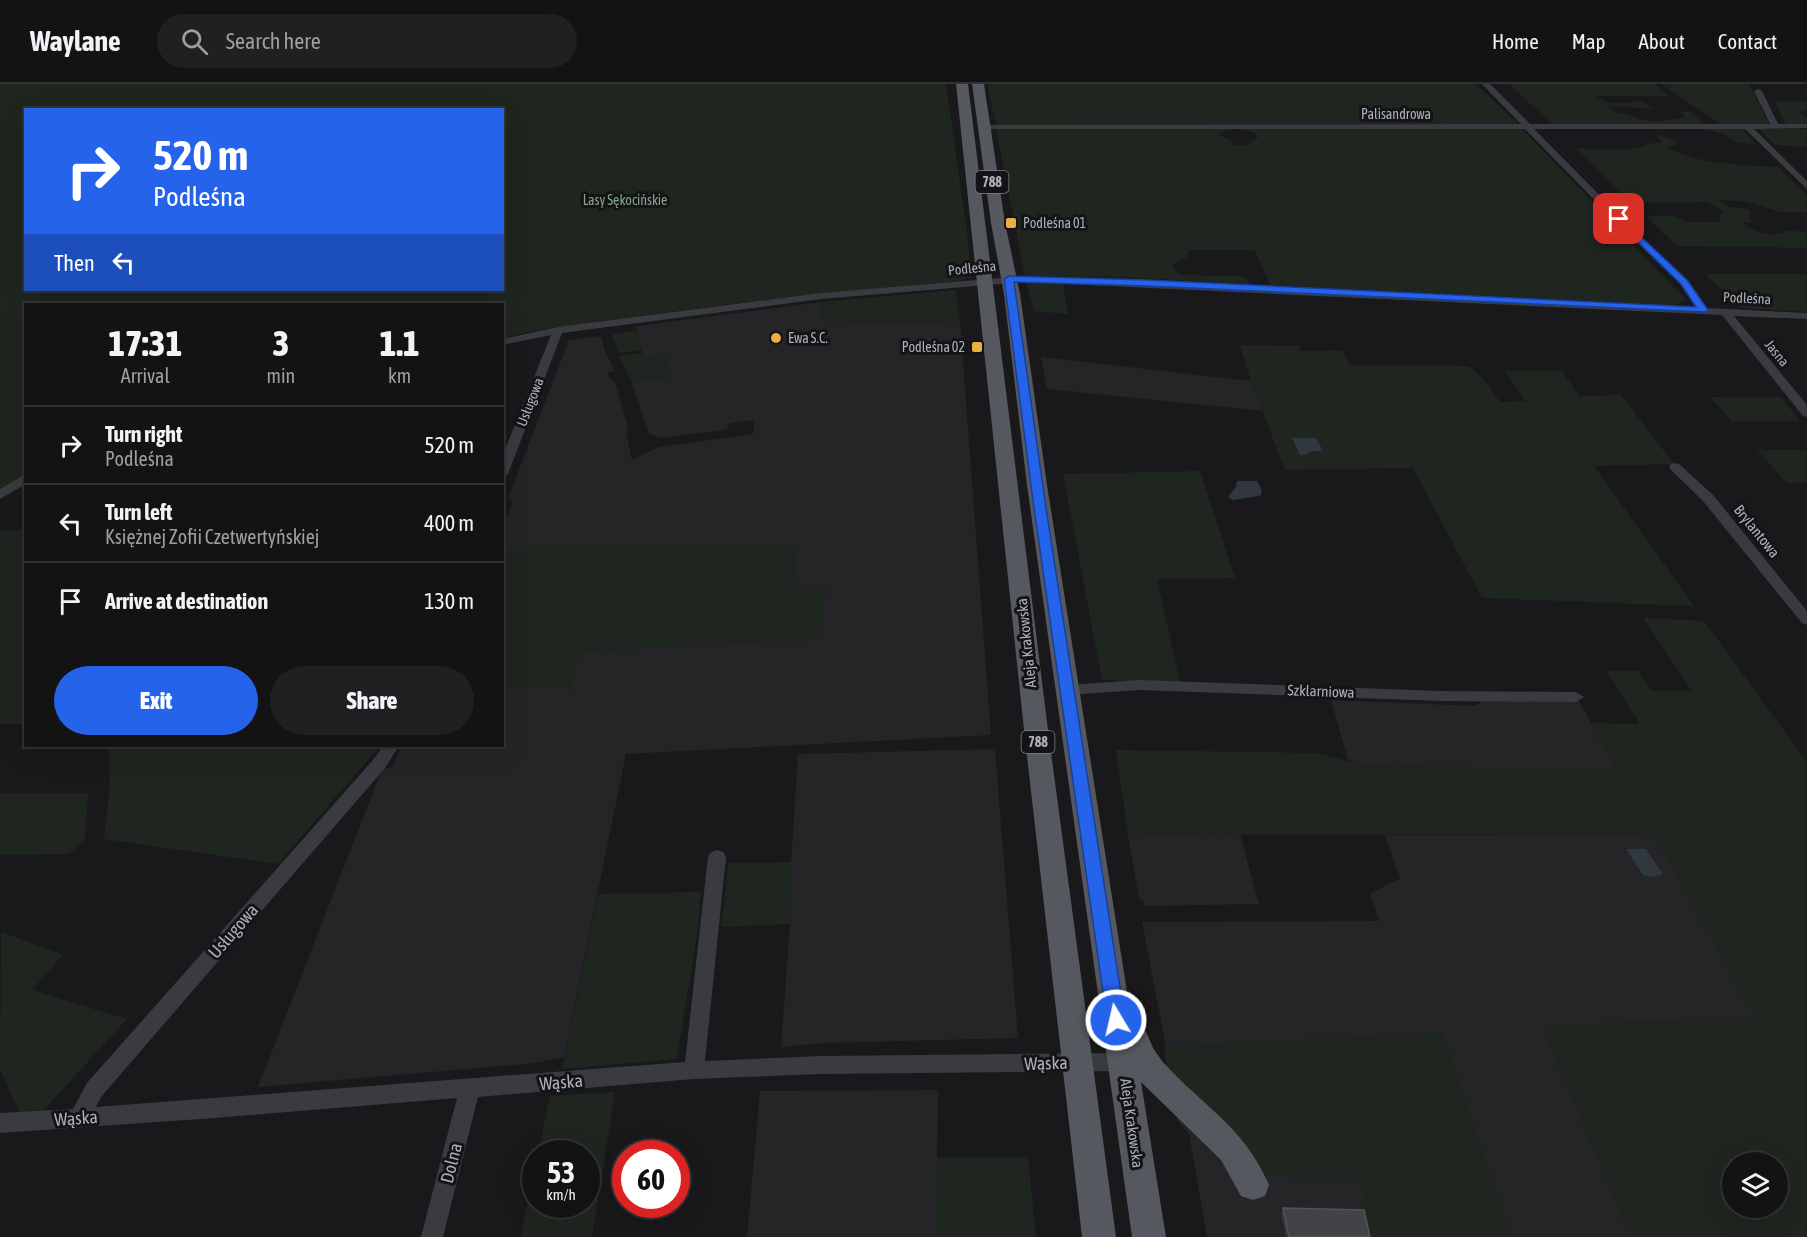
<!DOCTYPE html>
<html lang="en">
<head>
<meta charset="utf-8">
<style>
  :root { --surface:#131314; --page:#202022; --text:#f1f3f6; --muted:#9d9ea0; --line:#323234; --accent:#2563eb }
  body { margin:0; font-family:"Asap Condensed",sans-serif; background:var(--page); color:var(--text); height:100vh; display:flex; flex-direction:column; font-size:22px; white-space:nowrap }
  * { box-sizing:border-box; margin:0 }
  p { font-size:20px; color:var(--muted) }
  .icon { flex:none; width:33px; height:33px; fill:none; stroke:currentColor; stroke-width:2; stroke-linecap:round; stroke-linejoin:round }
  .map { position:relative; flex:1; overflow:hidden }
  .sheet { position:absolute; left:24px; top:219px; width:480px; height:444px; display:flex; flex-direction:column; background:var(--surface); border-radius:0px; box-shadow:0 6px 24px #0002,0 0 0 2px var(--line) }
  .sheet>* { flex:none }
  .guide { position:absolute; left:24px; top:24px; width:480px; height:183px; border-radius:0px; box-shadow:0 6px 24px #0002,0 0 0 2px var(--line); background:#2563eb; color:#fff; overflow:hidden }
  .fabs { position:absolute; left:1722px; top:1068px; display:grid; gap:12px }
  .fabs a { display:grid; place-items:center; width:66px; height:66px; border-radius:50%; background:var(--surface); box-shadow:0 6px 24px #0002,0 0 0 2px var(--line); font-size:30px }
  .speed { position:absolute; left:522px; top:1056px; display:flex; gap:12px; font-size:30px; font-weight:700; text-align:center }
  .speed>* { display:grid; place-content:center; width:78px; height:78px; border-radius:50%; background:var(--surface); box-shadow:0 6px 24px #0002,0 0 0 2px var(--line); line-height:1 }
  .speed small { font-size:15px; font-weight:400 }
  .speed .limit { border:9px solid #d22; background:#fff; color:#111 }
  .pin { position:absolute; display:grid; place-items:center; width:51px; height:51px; color:#fff; margin:-26px; border-radius:12px; box-shadow:0 3px 9px #0006 }
  .me { position:absolute; width:66px; margin:-33px; rotate:351deg; stroke-linejoin:round; filter:drop-shadow(0 0 4px #0008) }
  .turn { display:flex; align-items:center; gap:21px; height:126px; padding:0 30px; font-size:27px }
  .turn .icon { width:78px; height:78px; stroke-width:2.5 }
  .turn b { display:block; font-size:42px; line-height:51px }
  .then { display:flex; align-items:center; height:57px; padding:0 30px; background:#0003; gap:12px; font-size:22px }
  .eta { display:flex; justify-content:space-evenly; align-items:center; height:102px; text-align:center }
  .eta b { font-size:36px; font-weight:800; line-height:42px }
  .action { display:flex; gap:12px; margin-top:auto; padding:12px 30px }
  .action a { flex:1; height:69px; border-radius:36px; background:var(--accent); color:#fff; font-size:24px; font-weight:800; line-height:69px; text-align:center }
  .action a+a { background:var(--page); color:var(--text) }
  ul { padding:0; list-style:none }
  li { display:flex; align-items:center; gap:18px; height:78px; padding:0 30px; border-top:2px solid var(--line) }
  li div { flex:1 }
  li b { display:block; font-size:22px }
  li em { font-style:normal }
  header { display:flex; align-items:center; gap:36px; box-sizing:border-box; height:84px; padding:0 30px; background:var(--surface); border-bottom:2px solid var(--line) }
  header strong { font-size:28px }
  nav { display:flex; gap:33px; margin-inline-start:auto; font-size:21px }
  .search { width:420px; height:54px; background:var(--page); display:flex; align-items:center; gap:15px; box-sizing:border-box; padding:0 21px; border-radius:33px; color:var(--muted); font-size:22px }
  .map>svg:first-child { display:block }
</style>
</head>
<body>
<header>
<strong>Waylane</strong>
<div class="search"><svg class="icon" aria-label="search" viewBox="0 0 24 24"><circle cx="10" cy="10" r="6"/><path d="M15 15l6 6"/></svg>Search here</div>
<nav><a>Home</a><a>Map</a><a>About</a><a>Contact</a></nav>
</header>
<div class="map">
<svg width="1807" height="1153" viewBox="0 0 1807 1153">
  <rect width="100%" height="100%" fill="#19191b"/>
  <path fill="#252528" d="M821,218L822,237L960,238L991,651L626,670L564,973L536,979L258,1003L382,685L392,683L401,662H502L503,603L562,602L580,567L821,555L825,501H792L797,461L503,463V442L513,417L508,414L569,256L601,252L606,270L615,287L608,288L610,295L615,298L628,342L626,348L632,376L659,363L753,350L755,336L730,339L726,346L660,354L649,350L631,297L671,293L643,273L636,242Z
    M1041,273L1251,297L1263,327L1047,305Z
    M1489,614L1579,617L1618,688L1363,681L1348,676L1331,616L1475,622Z
    M995,665L1018,954L824,959L781,963L790,840L791,778L798,670Z
    M1240,750L1259,820L1145,822L1144,817L1139,814L1128,751Z
    M1654,750L1755,932L1543,943L1631,1153H1207L1189,1050L1177,1036L1164,969L1166,963L1142,838L1379,837L1370,809L1400,795L1385,751Z
    M938,1006L936,1153H747L760,1007Z"/>
  <path fill="#1f2620" fill-rule="evenodd" d="M0,0H946L968,155L971,193L960,197L738,219L537,246L503,254L502,220H26L25,392L0,409ZM26,26H502V206H26Z
    M987,0H1476L1518,40L996,41Z
    M1509,0H1655L1670,12H1596C1606,21 1627,21 1637,16L1657,25L1608,22L1616,29C1626,29 1630,32 1639,35C1652,39 1672,36 1685,33L1681,28L1690,27L1705,40H1552Z
    M1661,0H1749L1769,40H1721Z
    M1774,17L1807,18V27L1797,28L1807,34V41L1786,40Z
    M996,44L1228,45L1217,51L1231,56L1235,61H1249L1250,57L1258,54L1254,48L1239,45H1522L1685,215L1677,221L1271,201L1254,166H1189L1188,172L1172,182L1180,191L1241,192L1248,195L1249,200L1124,193L1025,192Z
    M1705,44L1742,45L1756,60L1738,59L1725,51Z
    M1758,44L1807,45V63L1775,61Z
    M1655,50L1677,57L1675,62L1667,63C1699,81 1741,81 1779,83L1807,112V128H1781L1744,117L1720,116L1725,122L1750,126L1749,135L1754,138H1742C1752,148 1775,156 1788,146L1807,149V164L1677,162L1646,132H1673L1688,138H1721L1719,132L1724,128L1708,118L1632,119L1576,64C1594,65 1611,67 1630,65C1642,64 1649,58 1662,58Z
    M1705,190H1807V228L1741,224Z
    M1026,198L1063,199L1068,230L1034,227Z
    M956,206L960,238L822,237L821,218Z
    M637,247L642,266L618,269L612,250Z
    M1240,261L1299,262L1300,267L1342,266L1350,281L1469,282L1484,296L1500,318L1525,317L1505,287H1562L1579,312L1621,311L1674,380L1594,382L1694,522L1482,514L1413,384L1285,386L1251,297Z
    M642,269L643,273L666,270L672,293L631,297L619,272Z
    M1710,313H1781L1800,337H1732Z
    M1757,366H1807V399H1787Z
    M1200,387L1235,494L1157,495L1180,599L1102,596L1063,390Z
    M25,446V640H0V447Z
    M797,461L792,501H825L821,556L581,567L570,607L562,602L503,603V463Z
    M1643,534L1704,537L1807,678V1153H1631L1543,943L1754,932L1654,750L1128,751L1116,666L1317,669L1363,681L1618,688L1591,639L1640,640L1606,587H1638L1652,607H1692ZM1732,1078H1778V1124H1732Z
    M109,662H380L278,780L104,755L110,701Z
    M88,709L85,755L69,770L0,771V709Z
    M791,778L790,840L721,843L728,779Z
    M701,808L698,844L677,975L562,985L598,810Z
    M1,848L63,871L32,906L127,935L42,1028L20,1030L0,985Z
    M1442,948L1512,1153H1369L1359,1116H1365L1358,1094L1264,1092L1170,996L1164,969L1166,963Z
    M615,1008L592,1153H521L535,1082L536,1120H586V1070L538,1069L550,1012Z
    M1028,1073L1036,1153H936L937,1074Z"/>
  <path fill="#2f383f" d="M1292,354H1316L1323,367H1311L1305,371H1300Z
    M1237,397H1257L1262,407L1260,412L1233,416L1228,413L1236,403Z
    M1646,765L1663,790L1653,793L1643,791L1626,765Z"/>
  <g fill="none" stroke-linecap="round" stroke-linejoin="round">
    <path fill="#3a3b40" fill-rule="evenodd" d="M1482,0H1490L1530,40H1770L1754,7L1758,5L1762,7L1778,40H1807V44L1754,45L1807,97V105L1745,45H1534L1636,148L1688,196L1707,224L1807,229V235L1734,232L1807,321V333L1803,332L1722,231L1024,198L821,215L562,249L508,390L502,394V373L551,251L502,261V255L558,243L821,209L1024,192L1696,224L1680,200L1630,152L1525,45H985L981,43L985,41L1521,40Z
      M1675,379L1679,380L1713,411L1807,527V541L1802,539L1703,417L1671,386L1669,383L1671,380Z
      M26,390V400L0,415V405Z
      M1140,596L1441,607L1576,608L1584,613L1576,618L1441,617L1140,606L1067,611L1059,606L1067,601Z
      M383,662H399L385,684L101,1013L96,1023L685,978L708,773L711,768L717,766L723,768L726,773L705,977L822,972L1123,969L1130,972L1133,978L1130,984L1123,987L822,990L694,995L478,1013L443,1153H421L457,1014L215,1034L0,1049V1029L73,1025L87,999L373,676Z"/>
    <path fill="#56585f" fill-rule="evenodd" d="M956,0H968L1048,646L1116,1153H1082L1024,646Z
      M972,0H984L1005,139L1020,210L1047,401L1128,914L1132,915L1153,964L1162,977C1203,1023 1243,1041 1269,1101L1265,1112L1253,1116L1241,1112L1221,1076L1141,998L1166,1153H1132L1027,401L1004,210L991,139Z"/>
  </g>
  <path fill="#353539" d="M1283,1124L1370,1153H1286L1281,1130Z"/>
  <path fill="#424247" stroke="#525459" stroke-width="1.5" d="M1283,1124L1364,1126L1370,1153H1289Z"/>
  <path fill="#2563eb" stroke="#184099" stroke-width="1.5" d="M1619,132L1687,196L1708,226L1706,228L1148,202L1014,198L1046,424L1125,936L1123,941L1116,943L1110,941L1107,936L1034,424L1004,195L1009,192L1148,196L1696,223L1681,200L1616,137L1615,135Z"/>
  <g fill="#ebb041" stroke="#141416" stroke-width="2">
    <rect x="1005" y="133" width="12" height="12" rx="3"/>
    <circle cx="776" cy="254" r="6"/>
    <rect x="971" y="257" width="12" height="12" rx="3"/>
  </g>
  <g text-anchor="middle" dominant-baseline="central" stroke-width="6" stroke-linejoin="round" paint-order="stroke">
    <g font-size="14" fill="#acb0ba" stroke="#141416">
      <text x="1396" y="30">Palisandrowa</text>
      <text transform="translate(972 184) rotate(-6)">Podleśna</text>
      <text transform="translate(1747 214) rotate(3)">Podleśna</text>
      <text transform="translate(1777 269) rotate(51)">Jasna</text>
      <text transform="translate(530 318) rotate(-69)">Usługowa</text>
    </g>
    <g fill="#141416" stroke="#7e8189" stroke-width="1.5">
      <rect x="975.5" y="87" width="33" height="22" rx="4.5"/>
      <rect x="1021.5" y="647" width="33" height="22" rx="4.5"/>
    </g>
    <g font-size="14" font-weight="bold" fill="#acb0ba">
      <text x="992" y="98">788</text>
      <text x="1038" y="658">788</text>
    </g>
    <g font-size="14" fill="#84a486" stroke="#141416">
      <text x="625" y="116">Lasy Sękocińskie</text>
    </g>
    <g font-size="14" fill="#acb0ba" stroke="#141416" text-anchor="start">
      <text x="1023" y="139">Podleśna 01</text>
      <text x="788" y="254">Ewa S.C.</text>
      <text x="965" y="263" text-anchor="end">Podleśna 02</text>
    </g>
    <g font-size="15" fill="#acb0ba" stroke="#141416">
      <text transform="translate(1757 447) rotate(51)">Brylantowa</text>
      <text transform="translate(1026 559) rotate(-96)">Aleja Krakowska</text>
      <text transform="translate(1321 607) rotate(2)">Szklarniowa</text>
      <text transform="translate(1132 1039) rotate(82)">Aleja Krakowska</text>
    </g>
    <g font-size="18" fill="#acb0ba" stroke="#141416">
      <text transform="translate(233 847) rotate(-49)">Usługowa</text>
      <text transform="translate(1046 979) rotate(-2)">Wąska</text>
      <text transform="translate(561 998) rotate(-5)">Wąska</text>
      <text transform="translate(76 1034) rotate(-4)">Wąska</text>
      <text transform="translate(451 1079) rotate(-76)">Dolna</text>
    </g>
  </g>
</svg>
<div class="fabs">
<a><svg class="icon" aria-label="layers" viewBox="0 0 24 24"><path d="M12 4l9 5-9 5-9-5zM3 14l9 5 9-5"/></svg></a>
</div>
<div class="speed"><div>53<small>km/h</small></div><div class="limit">60</div></div>
<div class="pin" style="left:1619px;top:135px;background:#d93025"><svg class="icon" aria-label="arrive" viewBox="0 0 24 24"><path d="M6 21V4h12l-3 4 3 4H6"/></svg></div>
<svg class="me" style="left:1116px;top:936px" viewBox="-20 -20 40 40"><circle r="17" fill="#2563eb" stroke="#fff" stroke-width="3"/><path d="M0-11L8 9 0 5-8 9z" fill="#fff"/></svg>
<div class="guide">
<div class="turn"><svg class="icon" aria-label="right" viewBox="0 0 24 24"><path d="M7 20v-9h11M14 6l5 5-5 5"/></svg><div><b>520 m</b>Podleśna</div></div>
<div class="then">Then<svg class="icon" aria-label="left" viewBox="0 0 24 24"><path d="M17 20v-9H6M10 6l-5 5 5 5"/></svg></div>
</div>
<section class="sheet">
<div class="eta">
<div><b>17:31</b><p>Arrival</p></div>
<div><b>3</b><p>min</p></div>
<div><b>1.1</b><p>km</p></div>
</div>
<ul>
<li><svg class="icon" aria-label="right" viewBox="0 0 24 24"><path d="M7 20v-9h11M14 6l5 5-5 5"/></svg><div><b>Turn right</b><p>Podleśna</p></div><em>520 m</em></li>
<li><svg class="icon" aria-label="left" viewBox="0 0 24 24"><path d="M17 20v-9H6M10 6l-5 5 5 5"/></svg><div><b>Turn left</b><p>Księżnej Zofii Czetwertyńskiej</p></div><em>400 m</em></li>
<li><svg class="icon" aria-label="arrive" viewBox="0 0 24 24"><path d="M6 21V4h12l-3 4 3 4H6"/></svg><div><b>Arrive at destination</b></div><em>130 m</em></li>
</ul>
<div class="action"><a>Exit</a><a>Share</a></div>
</section>
</div>
</body>
</html>
